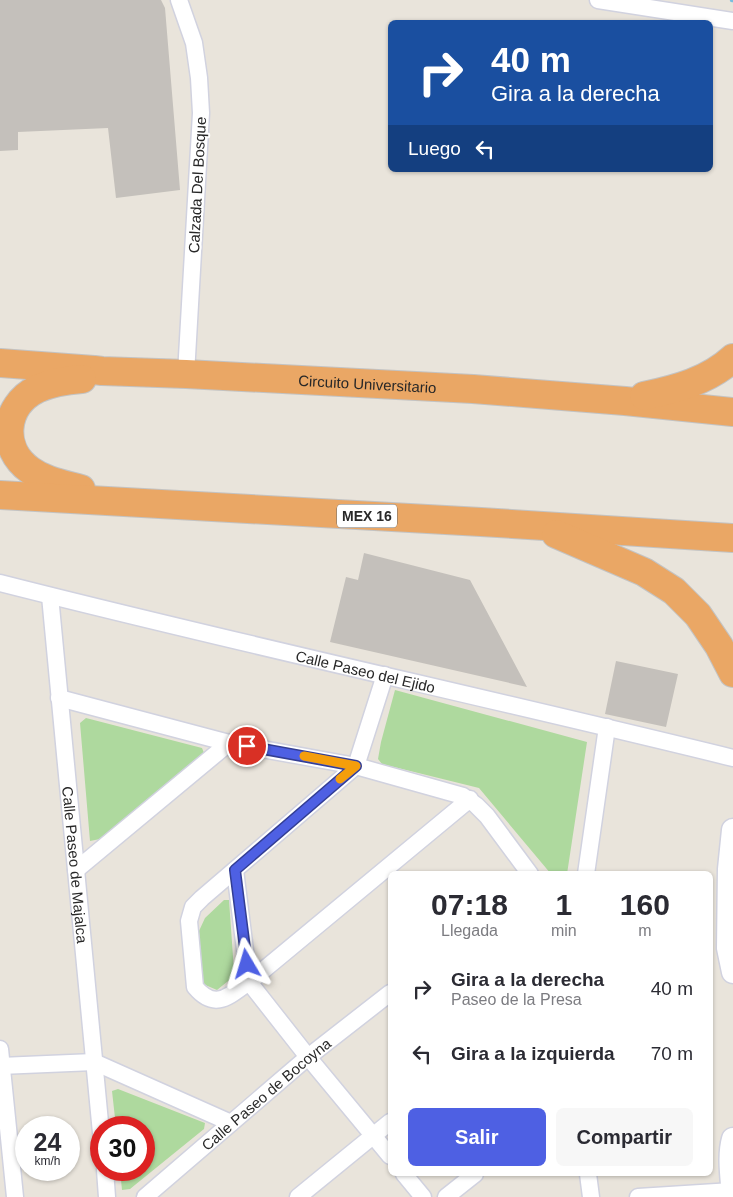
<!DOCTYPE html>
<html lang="es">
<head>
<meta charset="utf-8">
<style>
  :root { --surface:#fff; --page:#f7f7f7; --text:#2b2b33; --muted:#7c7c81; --accent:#4e60e3 }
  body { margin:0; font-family:Arial,sans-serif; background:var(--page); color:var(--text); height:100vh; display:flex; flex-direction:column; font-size:19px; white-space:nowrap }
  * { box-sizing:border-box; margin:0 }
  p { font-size:16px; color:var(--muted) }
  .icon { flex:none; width:28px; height:28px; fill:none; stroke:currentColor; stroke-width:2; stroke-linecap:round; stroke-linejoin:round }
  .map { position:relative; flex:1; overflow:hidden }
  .panel { position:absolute; left:388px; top:871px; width:325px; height:305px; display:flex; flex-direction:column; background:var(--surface); border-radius:8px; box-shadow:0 1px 4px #0004 }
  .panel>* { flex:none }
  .banner { position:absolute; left:388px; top:20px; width:325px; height:152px; border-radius:8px; box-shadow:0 1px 4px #0004; background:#1a4fa0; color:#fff; overflow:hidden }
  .speed { position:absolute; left:15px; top:1116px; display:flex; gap:10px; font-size:25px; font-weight:700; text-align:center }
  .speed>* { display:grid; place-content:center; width:65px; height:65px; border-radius:50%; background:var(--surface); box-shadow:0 1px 4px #0004; line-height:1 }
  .speed small { font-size:12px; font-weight:400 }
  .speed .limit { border:8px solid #d22; background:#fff; color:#111 }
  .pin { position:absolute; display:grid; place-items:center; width:42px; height:42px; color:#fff; margin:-21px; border:2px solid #fff; border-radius:50%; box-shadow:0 1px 5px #0007 }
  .me { position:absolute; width:55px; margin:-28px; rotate:353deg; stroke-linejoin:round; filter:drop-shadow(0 0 4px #0008) }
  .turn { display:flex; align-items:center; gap:18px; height:105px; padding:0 20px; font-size:22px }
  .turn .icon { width:65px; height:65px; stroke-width:2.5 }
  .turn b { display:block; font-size:35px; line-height:42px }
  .then { display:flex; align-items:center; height:48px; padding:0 20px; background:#0003; gap:10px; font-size:19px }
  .eta { display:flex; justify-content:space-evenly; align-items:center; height:85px; text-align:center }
  .eta b { font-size:30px; font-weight:700; line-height:35px }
  .action { display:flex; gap:10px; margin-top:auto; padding:10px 20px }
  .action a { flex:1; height:58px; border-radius:8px; background:var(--accent); color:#fff; font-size:20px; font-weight:700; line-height:58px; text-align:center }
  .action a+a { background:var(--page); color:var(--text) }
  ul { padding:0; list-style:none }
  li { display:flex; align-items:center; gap:15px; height:65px; padding:0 20px }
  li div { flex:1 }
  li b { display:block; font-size:19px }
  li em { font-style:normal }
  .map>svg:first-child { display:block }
</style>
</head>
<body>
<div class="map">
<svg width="733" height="1197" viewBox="0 0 733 1197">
  <rect width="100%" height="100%" fill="#e9e4db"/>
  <path fill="#aed99e" d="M395,690L587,742L567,874H551L479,788L382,764L378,759L381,742Z
    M86,718L202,748L204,753L100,839L90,841L80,723Z
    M224,900H229L234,971L233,977L217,990L203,984L199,931L205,918Z
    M118,1089L205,1123L204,1129L130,1189L122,1190L120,1170H144V1128L116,1127L112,1091Z"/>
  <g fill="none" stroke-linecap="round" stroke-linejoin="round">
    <path stroke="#7abddf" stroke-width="4.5" d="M732,0H733"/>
  </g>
  <path fill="#c4c0bb" d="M0,0H161L165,8L180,190L116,198L108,128L18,132V150L0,151Z
    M364,553L470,580L527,687L330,642L346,577L358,580Z
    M616,661L678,674L666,727L605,714Z"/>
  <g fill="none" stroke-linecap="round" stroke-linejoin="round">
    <defs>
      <g id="street">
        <path d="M179,0L194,43L199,78L201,113L186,374"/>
        <path d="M598,0L733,21"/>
        <path id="s1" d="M0,583C243,645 489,698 733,758"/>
        <path id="s2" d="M50,596L101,1133"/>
        <path d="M385,675L356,766L202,898L193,907L189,921L195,987C215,1011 229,996 249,982L470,799"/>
        <path d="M59,698L229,743L356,766L463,796L476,805L487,816L530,874"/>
        <path d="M76,870L229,743"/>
        <path d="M235,870L249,982L308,1057L390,1156"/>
        <path d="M586,874L607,727"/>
        <path d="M0,1049L15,1197"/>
        <path d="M0,1066L94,1062L231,1123"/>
        <path d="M105,1170L107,1197"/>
        <path d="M404,1174L423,1197"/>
        <path d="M588,1174L591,1197"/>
        <path id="s3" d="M145,1197L308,1057L390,993"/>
        <path d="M298,1197L390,1122"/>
        <path d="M446,1197L475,1174"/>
        <path d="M638,1197L732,1191"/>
      </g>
      <path id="secondary" d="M733,830L729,869L728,948L733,972
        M733,1197C732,1180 728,1156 733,1139"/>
      <g id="highway">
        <path id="s4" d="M0,363L94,370L102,371L186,374L473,389L625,401L733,412"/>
        <path d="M644,396C676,389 708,381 733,358"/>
        <path d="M81,489C63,484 45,481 30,470C0,449 3,406 37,389C52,382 67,380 82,379"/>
        <path d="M0,495L481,522L733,538"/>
        <path d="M556,534L644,572L674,591L698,615L719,646L733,673"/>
      </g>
    </defs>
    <use href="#street" stroke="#d1d2df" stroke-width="19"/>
    <use href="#secondary" stroke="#d1d2df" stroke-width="25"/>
    <use href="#highway" stroke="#c3c3c3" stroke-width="30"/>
    <use href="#street" stroke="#fff" stroke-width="16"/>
    <use href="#secondary" stroke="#fff" stroke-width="22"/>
    <use href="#highway" stroke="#eaa765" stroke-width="28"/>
  </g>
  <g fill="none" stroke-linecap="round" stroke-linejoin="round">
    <defs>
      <path id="route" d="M247,964L235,870L356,766L247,746"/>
    </defs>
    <use href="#route" stroke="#333e94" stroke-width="12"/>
    <use href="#route" stroke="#4e60e3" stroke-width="9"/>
    <path stroke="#f59e0b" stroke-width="9" d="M304,756L356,766L340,779"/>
  </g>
  <g text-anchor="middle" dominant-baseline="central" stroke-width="4" stroke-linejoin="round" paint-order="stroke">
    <rect fill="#fff" stroke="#686868" stroke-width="1" x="337" y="504.5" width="60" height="23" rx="4"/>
    <g font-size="14" font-weight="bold" fill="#282828">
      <text x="367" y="516">MEX 16</text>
    </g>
    <g font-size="15" fill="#282828" stroke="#fff">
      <text transform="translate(197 185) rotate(-87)">Calzada Del Bosque</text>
      <text stroke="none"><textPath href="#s4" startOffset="368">Circuito Universitario</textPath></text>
      <text stroke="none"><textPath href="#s1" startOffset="376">Calle Paseo del Ejido</textPath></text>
      <text stroke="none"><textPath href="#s2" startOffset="270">Calle Paseo de Majalca</textPath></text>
      <text stroke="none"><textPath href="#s3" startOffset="159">Calle Paseo de Bocoyna</textPath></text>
    </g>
  </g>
</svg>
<div class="speed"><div>24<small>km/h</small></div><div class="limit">30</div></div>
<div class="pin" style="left:247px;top:746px;background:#d93025"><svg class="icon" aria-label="arrive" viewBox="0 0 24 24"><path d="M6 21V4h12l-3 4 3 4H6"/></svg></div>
<svg class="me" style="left:247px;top:964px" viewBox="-20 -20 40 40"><path d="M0-17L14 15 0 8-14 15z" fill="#4e60e3" stroke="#fff" stroke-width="4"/></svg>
<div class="banner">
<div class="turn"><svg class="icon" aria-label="right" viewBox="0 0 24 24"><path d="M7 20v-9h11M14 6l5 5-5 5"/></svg><div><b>40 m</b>Gira a la derecha</div></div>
<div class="then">Luego<svg class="icon" aria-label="left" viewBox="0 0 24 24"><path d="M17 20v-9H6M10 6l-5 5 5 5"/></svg></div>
</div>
<section class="panel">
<div class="eta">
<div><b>07:18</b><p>Llegada</p></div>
<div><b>1</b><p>min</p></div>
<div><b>160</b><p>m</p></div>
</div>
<ul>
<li><svg class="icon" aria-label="right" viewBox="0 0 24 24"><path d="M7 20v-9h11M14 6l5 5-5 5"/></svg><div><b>Gira a la derecha</b><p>Paseo de la Presa</p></div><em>40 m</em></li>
<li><svg class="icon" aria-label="left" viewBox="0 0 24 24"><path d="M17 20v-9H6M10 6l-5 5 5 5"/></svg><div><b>Gira a la izquierda</b></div><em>70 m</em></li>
</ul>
<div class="action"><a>Salir</a><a>Compartir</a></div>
</section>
</div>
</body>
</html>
